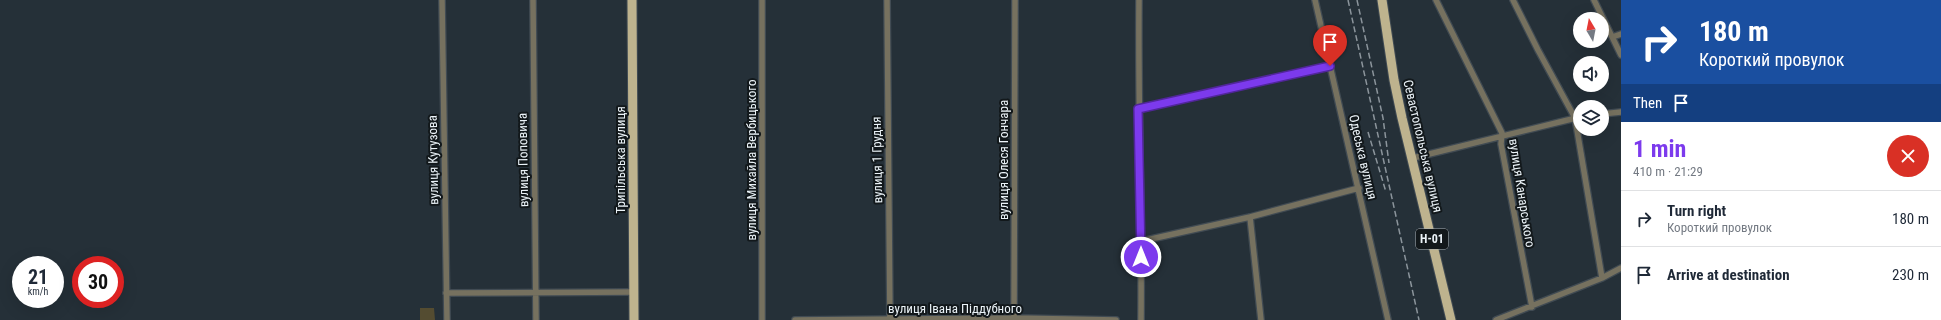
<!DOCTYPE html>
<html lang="en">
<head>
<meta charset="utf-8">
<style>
  :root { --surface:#fff; --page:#f6f6f7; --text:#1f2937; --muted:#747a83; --line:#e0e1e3; --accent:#7c3aed }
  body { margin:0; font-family:"Roboto Condensed",sans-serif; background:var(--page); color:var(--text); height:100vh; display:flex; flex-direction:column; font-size:15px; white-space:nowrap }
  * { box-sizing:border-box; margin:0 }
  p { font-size:13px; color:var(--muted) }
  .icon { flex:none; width:22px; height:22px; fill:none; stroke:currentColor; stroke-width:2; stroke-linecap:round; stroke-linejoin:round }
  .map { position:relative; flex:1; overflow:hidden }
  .panel { display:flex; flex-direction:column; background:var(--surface); width:320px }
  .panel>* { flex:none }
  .guide { background:#1a4fa0; color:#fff; overflow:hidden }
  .needle { width:26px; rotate:350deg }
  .tools { position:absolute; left:1573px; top:12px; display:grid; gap:8px }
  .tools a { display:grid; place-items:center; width:36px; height:36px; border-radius:50%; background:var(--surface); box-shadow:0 4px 16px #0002; font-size:20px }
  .speed { position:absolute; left:12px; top:256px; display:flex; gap:8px; font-size:20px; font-weight:700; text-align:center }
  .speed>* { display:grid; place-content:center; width:52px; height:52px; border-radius:50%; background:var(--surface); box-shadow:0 4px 16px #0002; line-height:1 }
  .speed small { font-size:10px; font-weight:400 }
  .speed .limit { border:6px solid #d22; background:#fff; color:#111 }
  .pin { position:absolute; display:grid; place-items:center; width:34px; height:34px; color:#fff; margin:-41px -17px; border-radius:50% 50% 50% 0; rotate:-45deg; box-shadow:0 0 4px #0007 }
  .pin .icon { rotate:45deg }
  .me { position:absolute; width:44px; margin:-22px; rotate:0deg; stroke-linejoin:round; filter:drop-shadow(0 0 3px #0008) }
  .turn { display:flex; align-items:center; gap:14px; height:84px; padding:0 12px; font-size:18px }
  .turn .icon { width:52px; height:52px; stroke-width:2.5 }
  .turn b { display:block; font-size:28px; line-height:34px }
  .then { display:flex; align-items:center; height:38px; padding:0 12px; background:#0003; gap:8px; font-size:15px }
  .round { display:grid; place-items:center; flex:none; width:42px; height:42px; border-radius:21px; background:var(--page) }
  .head { display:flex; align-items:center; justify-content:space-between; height:68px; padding:0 12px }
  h1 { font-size:24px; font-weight:700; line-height:30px; color:var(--accent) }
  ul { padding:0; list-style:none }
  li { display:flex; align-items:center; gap:12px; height:56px; padding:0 12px; border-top:1px solid var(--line) }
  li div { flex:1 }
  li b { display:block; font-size:15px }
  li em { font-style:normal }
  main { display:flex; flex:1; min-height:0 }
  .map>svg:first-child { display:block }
</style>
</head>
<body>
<main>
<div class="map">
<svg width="1621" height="320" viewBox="0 0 1621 320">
  <rect width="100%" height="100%" fill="#253038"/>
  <path fill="#544c31" d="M420,308H434L435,320H420Z"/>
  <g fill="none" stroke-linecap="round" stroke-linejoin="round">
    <defs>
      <path id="street" d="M442,0L447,320
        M533,0L536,320
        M887,0L890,320
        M1139,0C1138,107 1142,213 1141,320
        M1315,0L1388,320
        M1436,0L1502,133L1501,144L1532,307
        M1513,0L1538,50L1575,118L1602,278
        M1594,0L1621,55
        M1612,37L1621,34
        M1138,109L1330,66
        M1602,114L1621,112
        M1413,158L1580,117
        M1250,217L1261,320
        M1142,241L1250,217L1359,188
        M446,293L634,292
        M762,320V0
        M795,320L1014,318L1116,320
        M1014,320L1015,0
        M1496,320L1602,278L1621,268"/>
      <path id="primary" d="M632,0L634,320
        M1382,0L1394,80L1402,118L1451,320"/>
    </defs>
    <use href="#street" stroke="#414b53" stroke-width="8"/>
    <use href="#primary" stroke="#414b53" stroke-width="11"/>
    <use href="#street" stroke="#76715f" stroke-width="5.5"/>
    <use href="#primary" stroke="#beb38e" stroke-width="9"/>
    <path stroke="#8c959c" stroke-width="1.5" stroke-dasharray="6 3" stroke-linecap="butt" d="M1348,0L1419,320
      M1357,0L1383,118L1389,163
      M1368,132L1386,192"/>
  </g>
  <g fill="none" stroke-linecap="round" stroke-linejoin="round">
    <defs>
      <path id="route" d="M1141,257L1138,109L1330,66"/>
    </defs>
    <use href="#route" stroke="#51269a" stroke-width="10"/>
    <use href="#route" stroke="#7c3aed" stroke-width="7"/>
  </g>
  <g text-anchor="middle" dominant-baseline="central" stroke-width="4" stroke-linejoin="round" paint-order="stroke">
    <rect fill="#12181b" stroke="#aab1b6" stroke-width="1" x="1416" y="229" width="32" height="20" rx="3"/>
    <g font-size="12" font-weight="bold" fill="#ebf3f8">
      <text x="1432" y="239">Н-01</text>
    </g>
    <g font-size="13" fill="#ebf3f8" stroke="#12181b">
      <text transform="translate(1423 146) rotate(77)">Севастопольська вулиця</text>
      <text transform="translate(1363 157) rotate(77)">Одеська вулиця</text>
      <text transform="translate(433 160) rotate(-91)">вулиця Кутузова</text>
      <text transform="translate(523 160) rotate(-91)">вулиця Поповича</text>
      <text transform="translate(620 160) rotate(-90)">Трипільська вулиця</text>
      <text transform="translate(751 160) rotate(-90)">вулиця Михайла Вербицького</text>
      <text transform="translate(877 160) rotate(-91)">вулиця 1 Грудня</text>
      <text transform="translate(1003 160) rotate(-90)">вулиця Олеся Гончара</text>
      <text transform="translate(1522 193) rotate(81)">вулиця Канарського</text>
      <text x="955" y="308">вулиця Івана Піддубного</text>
    </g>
  </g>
</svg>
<div class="tools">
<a><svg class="needle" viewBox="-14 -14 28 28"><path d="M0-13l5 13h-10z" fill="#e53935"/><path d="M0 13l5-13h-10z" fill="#747a83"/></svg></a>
<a><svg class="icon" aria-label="sound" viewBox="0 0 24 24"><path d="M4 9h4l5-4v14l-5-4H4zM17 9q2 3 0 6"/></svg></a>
<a><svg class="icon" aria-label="layers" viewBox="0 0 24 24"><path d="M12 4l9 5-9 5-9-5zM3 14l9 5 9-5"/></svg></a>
</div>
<div class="speed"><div>21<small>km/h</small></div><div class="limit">30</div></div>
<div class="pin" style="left:1330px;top:66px;background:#d93025"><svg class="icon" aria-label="arrive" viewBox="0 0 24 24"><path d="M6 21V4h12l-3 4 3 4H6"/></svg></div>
<svg class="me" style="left:1141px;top:257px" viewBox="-20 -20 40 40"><circle r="17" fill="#7c3aed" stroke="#fff" stroke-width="3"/><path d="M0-11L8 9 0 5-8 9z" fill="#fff"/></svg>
</div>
<section class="panel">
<div class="guide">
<div class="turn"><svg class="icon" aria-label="right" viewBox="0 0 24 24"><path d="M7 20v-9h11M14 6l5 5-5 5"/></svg><div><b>180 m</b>Короткий провулок</div></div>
<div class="then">Then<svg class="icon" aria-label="arrive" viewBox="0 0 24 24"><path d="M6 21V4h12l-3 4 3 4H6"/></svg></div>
</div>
<div class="head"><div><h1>1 min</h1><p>410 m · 21:29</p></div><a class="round" style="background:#d93025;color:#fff"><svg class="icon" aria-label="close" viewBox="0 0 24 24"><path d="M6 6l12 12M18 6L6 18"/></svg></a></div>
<ul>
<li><svg class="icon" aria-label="right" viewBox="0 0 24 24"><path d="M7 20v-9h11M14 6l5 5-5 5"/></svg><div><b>Turn right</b><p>Короткий провулок</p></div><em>180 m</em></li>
<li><svg class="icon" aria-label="arrive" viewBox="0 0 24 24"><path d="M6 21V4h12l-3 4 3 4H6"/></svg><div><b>Arrive at destination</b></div><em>230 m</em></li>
</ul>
</section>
</main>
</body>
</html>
